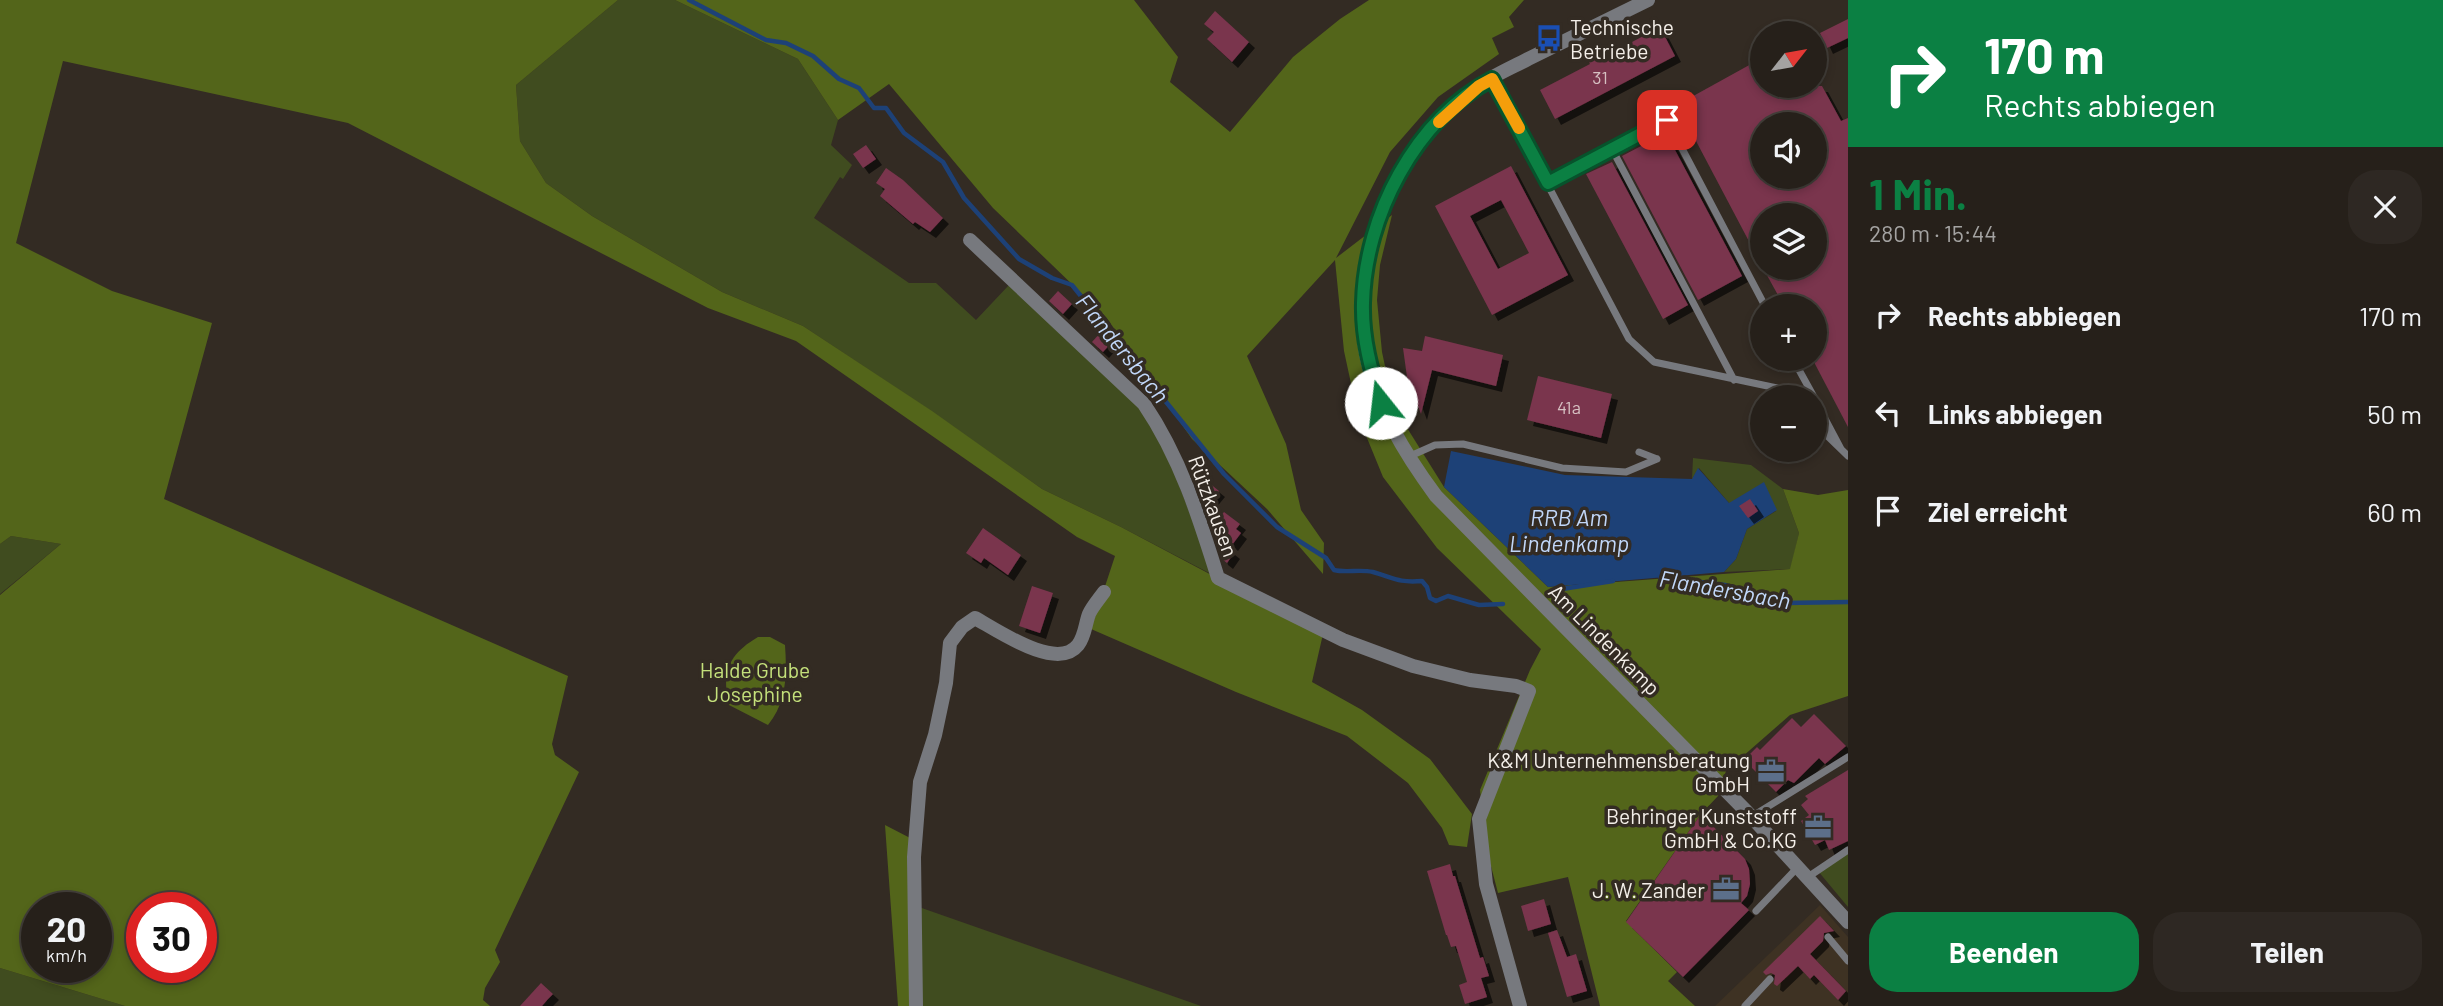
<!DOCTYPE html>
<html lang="de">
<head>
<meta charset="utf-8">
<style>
  :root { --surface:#26201a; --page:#2e2823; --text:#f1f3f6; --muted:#a4a3a2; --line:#423e39; --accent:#0b8043 }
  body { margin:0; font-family:Barlow,sans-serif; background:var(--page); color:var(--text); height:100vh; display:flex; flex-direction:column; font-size:26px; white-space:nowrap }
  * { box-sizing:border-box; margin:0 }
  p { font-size:23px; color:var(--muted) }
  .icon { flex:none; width:38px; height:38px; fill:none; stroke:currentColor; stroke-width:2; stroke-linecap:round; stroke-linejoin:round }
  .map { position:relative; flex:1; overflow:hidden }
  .panel { display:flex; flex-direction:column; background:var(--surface); width:595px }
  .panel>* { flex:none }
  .hud { background:#0b8043; color:#fff; overflow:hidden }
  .needle { width:46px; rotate:59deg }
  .controls { position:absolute; left:1750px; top:21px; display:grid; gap:14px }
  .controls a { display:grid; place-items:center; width:77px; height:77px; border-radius:50%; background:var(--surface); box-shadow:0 4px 10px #0003,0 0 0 2px var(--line); font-size:35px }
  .speed { position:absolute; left:21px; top:892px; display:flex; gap:14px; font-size:35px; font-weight:700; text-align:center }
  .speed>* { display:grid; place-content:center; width:91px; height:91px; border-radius:50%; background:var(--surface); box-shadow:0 4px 10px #0003,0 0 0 2px var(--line); line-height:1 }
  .speed small { font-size:18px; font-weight:400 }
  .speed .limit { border:10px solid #d22; background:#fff; color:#111 }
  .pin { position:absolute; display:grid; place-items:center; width:60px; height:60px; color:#fff; margin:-30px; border-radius:14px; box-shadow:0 4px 10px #0006 }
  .me { position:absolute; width:77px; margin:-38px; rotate:344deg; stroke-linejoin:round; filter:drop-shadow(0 0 5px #0008) }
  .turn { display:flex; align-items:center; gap:24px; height:147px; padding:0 21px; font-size:32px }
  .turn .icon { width:91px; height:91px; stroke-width:2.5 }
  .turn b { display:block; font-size:49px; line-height:60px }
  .round { display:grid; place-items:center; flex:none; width:74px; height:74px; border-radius:28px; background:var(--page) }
  .overview { display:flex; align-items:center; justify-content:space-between; height:119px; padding:0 21px }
  h1 { font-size:42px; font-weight:700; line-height:52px; color:var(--accent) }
  .cta { display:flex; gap:14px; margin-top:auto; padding:14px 21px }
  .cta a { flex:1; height:80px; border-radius:28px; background:var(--accent); color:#fff; font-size:28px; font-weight:700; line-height:80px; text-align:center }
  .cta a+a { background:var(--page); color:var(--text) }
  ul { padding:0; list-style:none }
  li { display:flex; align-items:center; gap:21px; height:98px; padding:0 21px }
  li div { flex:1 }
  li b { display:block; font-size:26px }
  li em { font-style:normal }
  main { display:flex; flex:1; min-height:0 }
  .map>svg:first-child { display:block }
</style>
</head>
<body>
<main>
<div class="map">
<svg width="1848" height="1006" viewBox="0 0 1848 1006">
  <defs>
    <filter id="shadow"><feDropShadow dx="6" dy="6" stdDeviation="0" flood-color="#0009"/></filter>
  </defs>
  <rect width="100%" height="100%" fill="#332b23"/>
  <path fill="#3e3223" d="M1820,905L1848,937V1006H1715Z"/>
  <path fill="#404c1f" d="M618,0H675L798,59L838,120L831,145L852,165L843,179L840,177L814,218L909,283H936L976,320L1009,285L1147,415L1167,453L1213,575L1121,527L1042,489L931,411L803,326L722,292L592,216L546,183L520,141L516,85Z
    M1693,458L1751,465L1783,489L1799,533L1791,569L1724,572L1736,559L1747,529L1776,511L1729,503L1699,468L1692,479Z
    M11,536L61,544L0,594V544Z
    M1848,853V907L1818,871Z
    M916,906L1201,1006H922Z
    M0,968L125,1006H0Z"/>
  <path fill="#53651a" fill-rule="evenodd" d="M0,0H618L516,85L520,141L546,183L592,216L722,292L803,326L932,411L1042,489L1121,527L1323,634L1312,682L1362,710L1430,759L1472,814L1467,847L1449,845L1442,828L1408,783L1347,736L1236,692L1091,629L1115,556L1077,537L796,341L708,308L348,123L63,61L16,243L112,291L212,323L164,499L568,676L552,744L555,755L579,772L495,950L500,962L485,988L483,1000L490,1006H125L0,968V595L61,544L11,536L0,544ZM37,908H96V968H37ZM142,908H201V968H142Z
    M675,0H1134L1178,57L1170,82L1230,132L1293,57L1340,19L1369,0H1524L1509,17L1514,27L1492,38L1499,54L1438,97L1390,152L1336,258L1392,215L1380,265L1377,300L1382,352L1392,399L1404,423L1444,487L1548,587L1790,569L1799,533L1783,489L1818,495L1848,490V696L1790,715L1726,771L1718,796L1701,814L1626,921L1677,972L1668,981L1695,1006H1600L1568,877L1498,893L1486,847L1480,790L1530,670L1541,649L1437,548L1383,477L1358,416L1344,351L1335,260L1247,356L1286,444L1301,510L1324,543L1323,574L1267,509L1192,439L1106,317L993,208L889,84L838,120L798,59Z
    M758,637H770L785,645C787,674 787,702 768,725L729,705C721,672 729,654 758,637Z
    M885,825L914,840L922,1006H898Z"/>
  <path fill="#1d4177" d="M1451,451L1565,475L1692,479L1698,468L1729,503L1764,482L1777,510L1747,529L1736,559L1724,572L1548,587L1444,487Z"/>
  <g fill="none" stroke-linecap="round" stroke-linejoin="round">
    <path stroke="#1d4177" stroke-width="4.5" d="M689,0L766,40L786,43L813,56L839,79L859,88L874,108H886L904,133L943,162L964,198L1019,259L1052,278L1072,285L1224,474L1277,527L1326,558L1334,570C1346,573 1360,569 1373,572C1394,578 1398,583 1422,581L1427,587L1430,598L1436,601L1448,596L1479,605L1503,604
      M1660,577L1725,585L1785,603L1848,602
      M1562,589L1613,581"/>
  </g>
  <path fill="#7a344d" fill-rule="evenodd" filter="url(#shadow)" d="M1215,11L1249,42L1232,62L1207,39L1214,32L1204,24Z
    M1848,19V38L1827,48L1820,33Z
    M1660,27L1675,56L1555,119L1540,90L1590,64L1586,57L1602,48L1606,56Z
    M1762,58V86H1822L1841,121L1848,118V427L1815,364V306H1784L1763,268H1815V215H1762V266L1677,105ZM1762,124H1815V177H1762Z
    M1666,133L1742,276L1698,300L1622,156Z
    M866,145L876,159L863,168L853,154Z
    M1612,162L1688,305L1663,319L1586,174Z
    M1511,166L1568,275L1492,315L1435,206ZM1501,200L1529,253L1498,269L1470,216Z
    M886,168L903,180L943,218L930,232L915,222L913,224L880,196L885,189L876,183Z
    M1058,291L1072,304L1063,314L1049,301Z
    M1101,332L1112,342L1103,352L1092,342Z
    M1425,336L1503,355L1496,386L1432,370L1421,414L1407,377L1403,348L1422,351Z
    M1538,376L1612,394L1601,438L1527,420Z
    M1203,478L1219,491L1209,503L1201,496L1197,486Z
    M1750,499L1758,511L1748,518L1739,506Z
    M1224,512L1240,524L1236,529L1241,533L1232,545L1212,527Z
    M983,528L1021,555L1008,575L984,558L981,563L966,553Z
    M1224,545L1234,553L1227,563L1222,559L1220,551Z
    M1032,586L1053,593L1040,633L1019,626Z
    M1814,714L1846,746L1825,764L1819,758L1794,783L1788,780L1776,792L1744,760L1757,747L1760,750L1792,718L1801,727Z
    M1848,770V841L1829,850L1825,840L1815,845L1801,821L1809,815L1801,805L1808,799L1805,796Z
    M1701,814L1745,859L1749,869L1750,884L1747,896L1741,903L1749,910L1683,977L1626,922Z
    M1450,864L1453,876H1455L1480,958L1483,957L1489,976L1481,978L1487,997L1465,1004L1459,985L1467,982L1456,946L1451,947L1447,935H1446L1427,871Z
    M1544,899L1551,924L1528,931L1521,906Z
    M1820,916L1834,931L1824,933L1823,941L1810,954L1846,991L1838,1000L1814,975L1810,979L1798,966L1777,986L1774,984L1775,975L1771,973L1766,975L1763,972Z
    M1557,930L1567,957L1576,954L1587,991L1567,997L1548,933Z
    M541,983L553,994L548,999L542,1006H520Z"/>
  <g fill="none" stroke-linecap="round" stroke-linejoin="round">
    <path stroke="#77797e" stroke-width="7" d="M1492,79L1629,339L1654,362L1777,388L1787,397
      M1612,149L1734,380
      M1548,183L1667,120L1765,306
      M1793,359L1814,397
      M1815,400L1841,449
      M1815,424L1848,456
      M1639,452L1657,459
      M1408,457L1435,445L1463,444L1562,468L1626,472L1657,459
      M1751,817L1848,757
      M1808,877L1848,850
      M1756,911L1798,867
      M1828,937L1848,961
      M1745,1006L1770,979"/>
    <path stroke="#77797e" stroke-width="14" d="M1648,0C1608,20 1568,39 1528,59C1511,68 1492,76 1477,87C1396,147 1349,254 1366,354C1376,407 1405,454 1436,496L1747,812L1848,922
      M970,240L1144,404C1180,457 1199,517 1218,578L1343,640L1413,666L1470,680L1516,686L1529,691L1479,819L1486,884L1520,1006
      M916,1006L914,857L920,782L935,735L946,683L950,643L962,627L975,618C997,630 1057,672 1078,645C1085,636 1085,625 1089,614C1092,607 1099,599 1104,592"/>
  </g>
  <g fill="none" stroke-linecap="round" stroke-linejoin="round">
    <defs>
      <path id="route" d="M1381,403C1371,370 1362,338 1363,303C1365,216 1415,120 1492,79L1548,183L1667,120"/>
    </defs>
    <use href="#route" stroke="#07532c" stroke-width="18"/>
    <use href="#route" stroke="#0b8043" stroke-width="12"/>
    <path stroke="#f59e0b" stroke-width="12" d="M1439,122L1479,86L1492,79L1519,128"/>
  </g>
  <defs>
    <symbol id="bus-bare" viewBox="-9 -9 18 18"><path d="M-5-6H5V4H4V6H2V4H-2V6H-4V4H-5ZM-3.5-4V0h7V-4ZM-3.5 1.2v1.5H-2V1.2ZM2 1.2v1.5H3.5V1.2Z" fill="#1a4fb4" stroke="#332b23" stroke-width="2.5" paint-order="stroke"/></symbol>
    <symbol id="office-bare" viewBox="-9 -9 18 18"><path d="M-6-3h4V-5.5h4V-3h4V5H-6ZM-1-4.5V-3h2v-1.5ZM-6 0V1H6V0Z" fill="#5c6f8a" stroke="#332b23" stroke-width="2.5" paint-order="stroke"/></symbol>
  </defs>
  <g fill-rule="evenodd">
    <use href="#bus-bare" x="1530" y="19" width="38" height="38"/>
    <use href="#office-bare" x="1752" y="752" width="38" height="38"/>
    <use href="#office-bare" x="1799" y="808" width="38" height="38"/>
    <use href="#office-bare" x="1707" y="870" width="38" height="38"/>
  </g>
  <g text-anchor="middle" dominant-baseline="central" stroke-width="7" stroke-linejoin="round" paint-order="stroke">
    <g font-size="18" fill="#d6c0c2">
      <text x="1600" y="77">31</text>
      <text x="1569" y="407">41a</text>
    </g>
    <g font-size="21" fill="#f4efe9" stroke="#332b23" text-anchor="end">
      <text x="1570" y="26" text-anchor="start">Technische<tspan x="1570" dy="24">Betriebe</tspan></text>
      <text x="1750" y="759">K&amp;M Unternehmensberatung<tspan x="1750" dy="24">GmbH</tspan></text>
      <text x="1797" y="815">Behringer Kunststoff<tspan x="1797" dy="24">GmbH &amp; Co.KG</tspan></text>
      <text x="1705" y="889">J. W. Zander</text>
    </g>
    <g font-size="21" fill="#f4efe9" stroke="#332b23">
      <text transform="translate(1214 506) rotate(70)">Rützkausen</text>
      <text transform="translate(1605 639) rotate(45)">Am Lindenkamp</text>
    </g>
    <g font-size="21" fill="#c4e07b" stroke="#332b23">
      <text x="755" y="669">Halde Grube<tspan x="755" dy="24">Josephine</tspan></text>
    </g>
    <g font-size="23" font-style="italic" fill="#c1d7f9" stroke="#332b23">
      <text transform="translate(1123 348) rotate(51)">Flandersbach</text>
      <text x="1569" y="517">RRB Am<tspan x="1569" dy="26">Lindenkamp</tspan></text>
      <text transform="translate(1725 589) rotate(10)">Flandersbach</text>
    </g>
  </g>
</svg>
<div class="controls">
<a><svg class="needle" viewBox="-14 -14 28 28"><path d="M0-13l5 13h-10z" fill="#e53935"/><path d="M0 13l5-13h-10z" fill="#a4a3a2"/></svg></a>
<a><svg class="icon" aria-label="sound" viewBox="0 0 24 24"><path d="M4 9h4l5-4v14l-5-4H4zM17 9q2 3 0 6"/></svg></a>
<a><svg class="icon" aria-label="layers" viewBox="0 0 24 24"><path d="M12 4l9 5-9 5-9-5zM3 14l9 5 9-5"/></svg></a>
<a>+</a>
<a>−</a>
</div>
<div class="speed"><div>20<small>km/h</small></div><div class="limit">30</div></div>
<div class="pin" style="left:1667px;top:120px;background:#d93025"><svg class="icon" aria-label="arrive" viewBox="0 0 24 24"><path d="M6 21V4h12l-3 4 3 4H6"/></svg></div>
<svg class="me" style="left:1381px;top:403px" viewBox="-20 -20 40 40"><circle r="19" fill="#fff"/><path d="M0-13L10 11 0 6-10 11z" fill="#0b8043"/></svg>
</div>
<section class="panel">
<div class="hud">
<div class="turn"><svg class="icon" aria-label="right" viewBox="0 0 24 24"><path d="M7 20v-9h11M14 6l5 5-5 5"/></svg><div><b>170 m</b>Rechts abbiegen</div></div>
</div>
<div class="overview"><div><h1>1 Min.</h1><p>280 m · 15:44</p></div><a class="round"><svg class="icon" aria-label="close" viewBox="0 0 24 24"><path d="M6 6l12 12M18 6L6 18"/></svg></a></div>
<ul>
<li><svg class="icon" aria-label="right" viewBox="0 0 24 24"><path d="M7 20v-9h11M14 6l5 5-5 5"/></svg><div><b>Rechts abbiegen</b></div><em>170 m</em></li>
<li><svg class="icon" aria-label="left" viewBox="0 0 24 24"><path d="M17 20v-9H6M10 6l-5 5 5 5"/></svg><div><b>Links abbiegen</b></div><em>50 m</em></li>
<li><svg class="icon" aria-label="arrive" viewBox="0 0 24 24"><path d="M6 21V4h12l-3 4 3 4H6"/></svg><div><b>Ziel erreicht</b></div><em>60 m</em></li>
</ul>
<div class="cta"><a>Beenden</a><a>Teilen</a></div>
</section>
</main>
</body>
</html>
